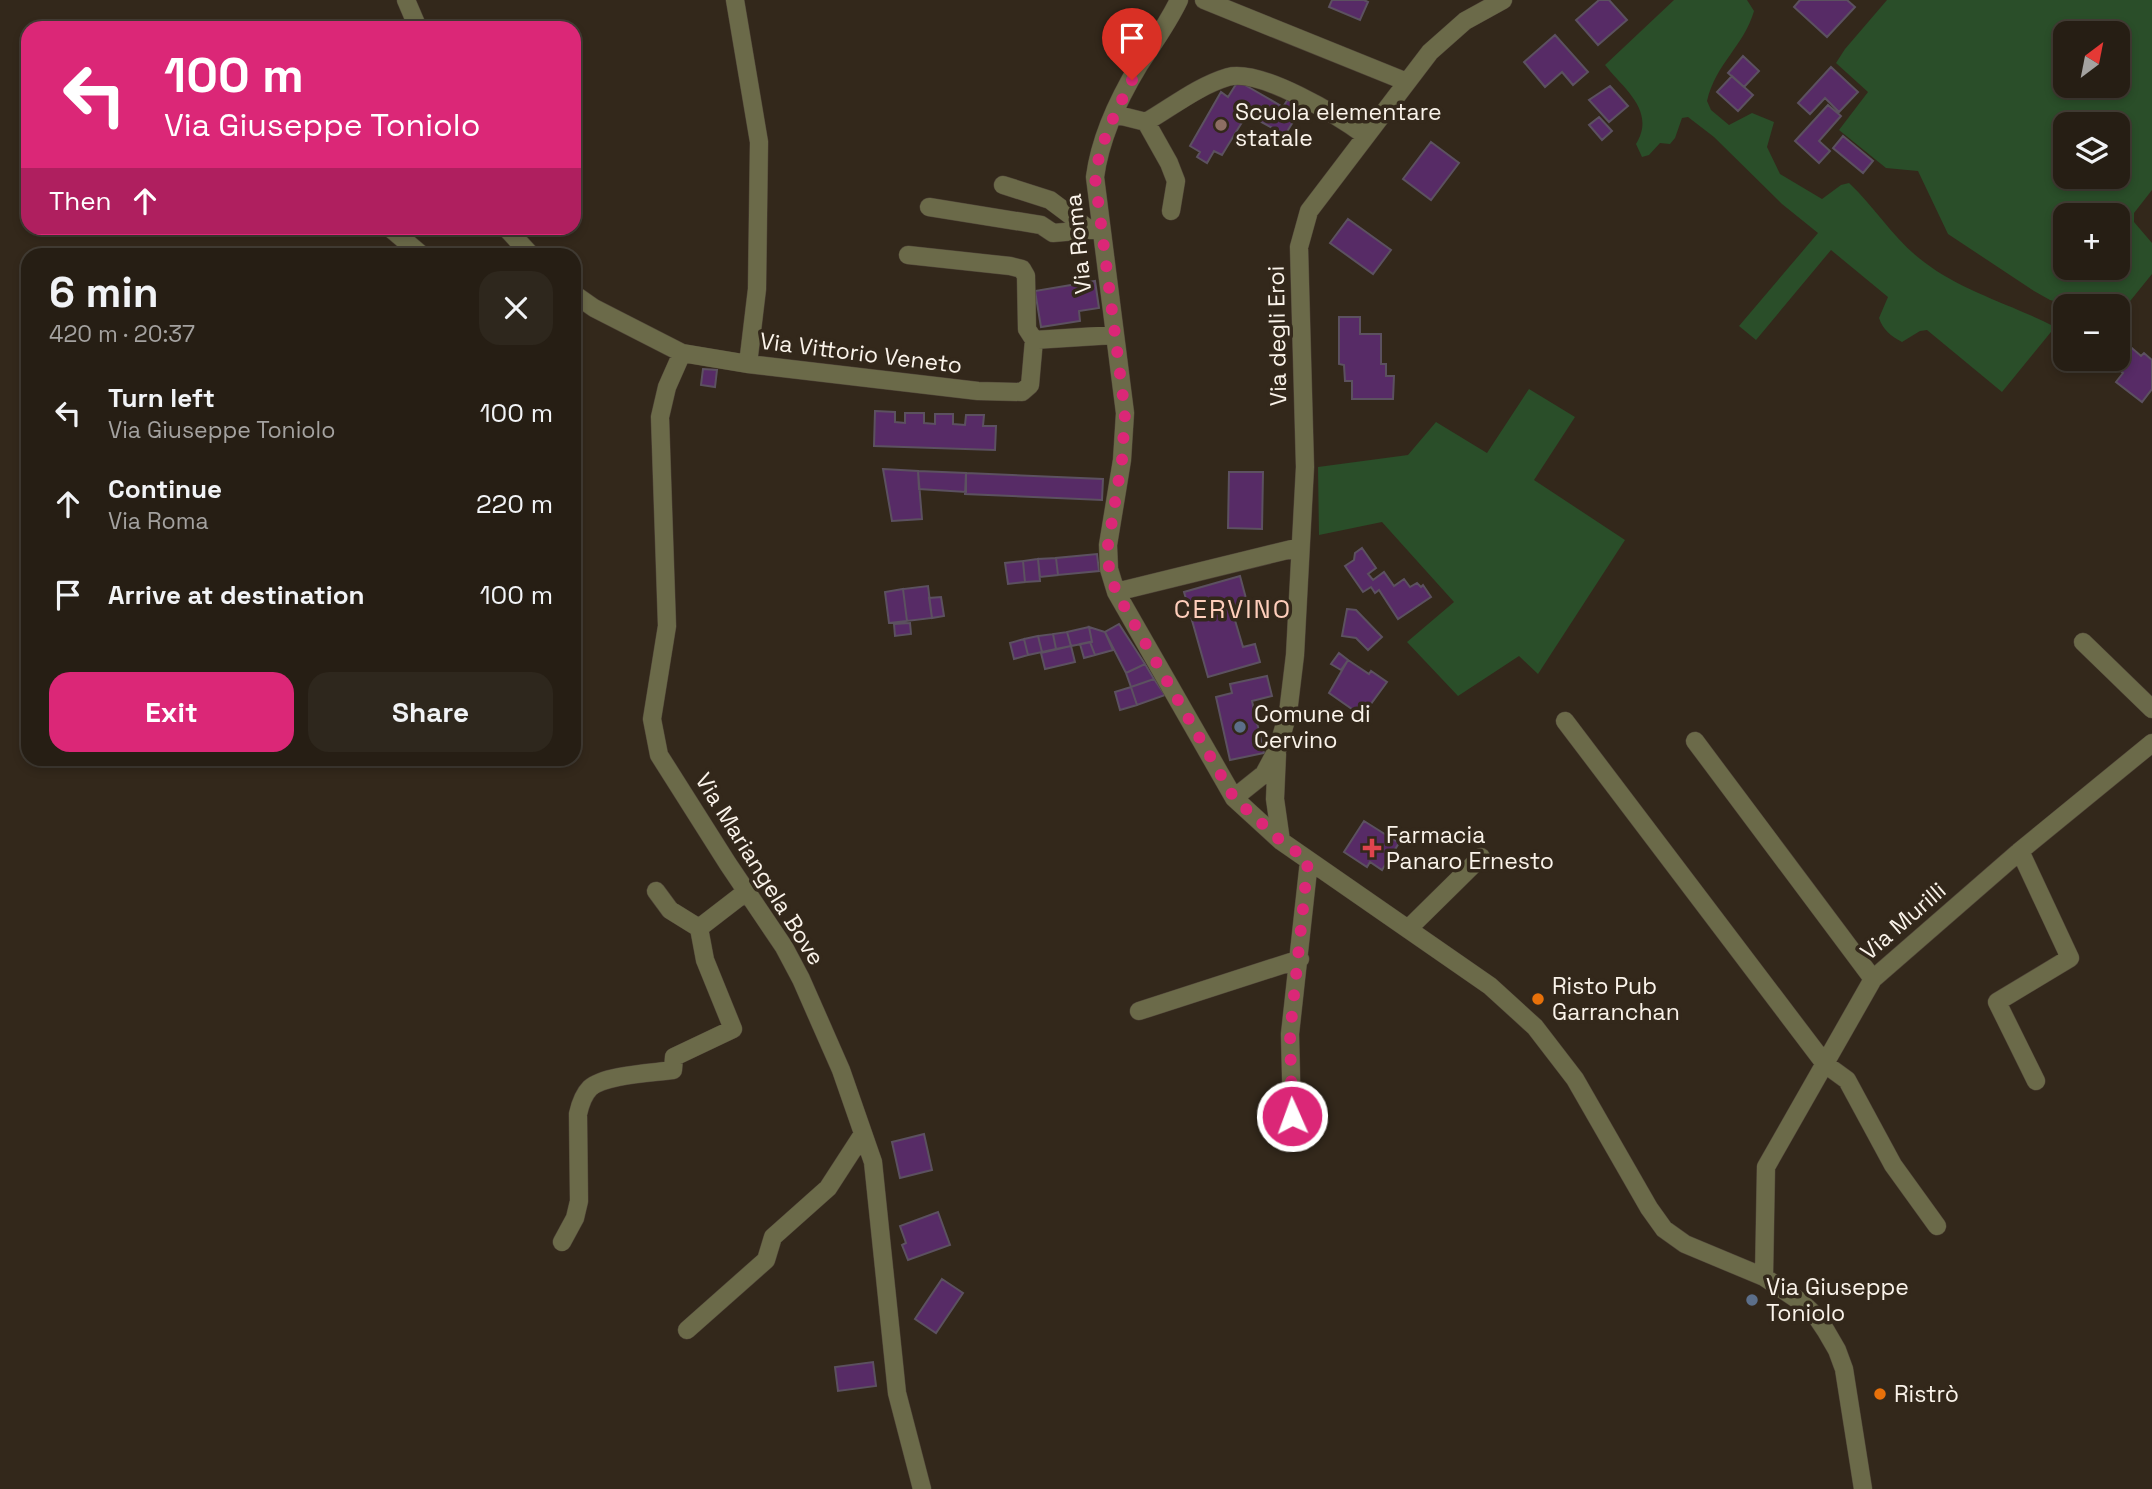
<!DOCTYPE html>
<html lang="en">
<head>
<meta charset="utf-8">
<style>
  :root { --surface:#261e14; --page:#2e271d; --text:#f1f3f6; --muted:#a4a2a0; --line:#423c34; --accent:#db2777 }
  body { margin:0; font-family:"Space Grotesk",sans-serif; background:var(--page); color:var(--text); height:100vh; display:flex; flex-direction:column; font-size:26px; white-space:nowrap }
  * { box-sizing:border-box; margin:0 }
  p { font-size:23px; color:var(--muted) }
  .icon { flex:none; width:38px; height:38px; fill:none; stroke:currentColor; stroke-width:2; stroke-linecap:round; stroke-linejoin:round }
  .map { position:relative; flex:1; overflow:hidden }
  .drawer { position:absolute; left:21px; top:248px; width:560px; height:518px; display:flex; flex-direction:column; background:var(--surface); border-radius:21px; box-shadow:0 4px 10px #0003,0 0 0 2px var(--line) }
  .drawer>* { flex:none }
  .banner { position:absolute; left:21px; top:21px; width:560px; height:214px; border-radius:21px; box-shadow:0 4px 10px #0003,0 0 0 2px var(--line); background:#db2777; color:#fff; overflow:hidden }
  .needle { width:46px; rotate:32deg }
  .controls { position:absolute; left:2053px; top:21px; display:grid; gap:14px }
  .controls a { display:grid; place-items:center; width:77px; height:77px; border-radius:14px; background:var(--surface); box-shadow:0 4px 10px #0003,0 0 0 2px var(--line); font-size:35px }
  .pin { position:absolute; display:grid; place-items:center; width:60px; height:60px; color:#fff; margin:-72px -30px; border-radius:50% 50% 50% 0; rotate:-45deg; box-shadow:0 0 7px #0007 }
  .pin .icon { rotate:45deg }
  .me { position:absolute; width:77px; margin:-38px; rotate:358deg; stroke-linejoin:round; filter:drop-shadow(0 0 5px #0008) }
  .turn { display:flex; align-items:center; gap:24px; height:147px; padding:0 28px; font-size:32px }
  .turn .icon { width:91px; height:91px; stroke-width:2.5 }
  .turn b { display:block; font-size:49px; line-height:60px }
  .then { display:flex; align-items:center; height:66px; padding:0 28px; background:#0003; gap:14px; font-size:26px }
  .round { display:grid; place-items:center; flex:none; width:74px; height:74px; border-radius:21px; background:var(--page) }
  .headline { display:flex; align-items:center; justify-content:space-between; height:119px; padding:0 28px }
  h1 { font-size:42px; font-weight:800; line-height:52px }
  .cta { display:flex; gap:14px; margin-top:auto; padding:14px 28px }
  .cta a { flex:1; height:80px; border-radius:21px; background:var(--accent); color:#fff; font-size:28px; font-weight:800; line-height:80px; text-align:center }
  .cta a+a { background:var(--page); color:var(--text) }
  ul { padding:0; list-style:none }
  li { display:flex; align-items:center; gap:21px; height:91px; padding:0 28px }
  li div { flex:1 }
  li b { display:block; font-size:26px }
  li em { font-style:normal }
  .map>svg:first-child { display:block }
</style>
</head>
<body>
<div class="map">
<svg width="2152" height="1489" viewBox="0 0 2152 1489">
  <rect width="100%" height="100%" fill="#33281b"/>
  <path fill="#2a4e29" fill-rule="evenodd" d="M1674,0H1747L1754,11C1744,46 1716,63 1707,101L1711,110L1729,125L1752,113L1774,122L1767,147L1780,174L1822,199L1841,185L1849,183C1875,207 1895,241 1924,262C1963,292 2011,304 2055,327L2002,392L1927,330L1920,331L1902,342C1891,336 1883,330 1879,318L1888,297L1831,250L1756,340L1739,326L1818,233L1782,204L1714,137L1688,117L1682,118L1675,138L1670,144L1660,143L1649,155L1642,157L1636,144C1656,111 1625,90 1605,65Z
    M1887,0H2152V190L2134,213V222L2152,243V274L2118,316V306H2101L2083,293L2072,306L2050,300L2034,291L1948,234L1918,171L1886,168L1839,130L1868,92L1836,63L1845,49ZM2065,33H2118V86H2065ZM2065,124H2118V177H2065ZM2065,215H2118V268H2065Z
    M1529,389L1575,417L1534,480L1625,540L1538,674L1519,656L1458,696L1407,642L1454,602L1382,522L1319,535L1318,467L1408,455L1436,422L1487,453Z"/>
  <path fill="#572b66" stroke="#5c5160" stroke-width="2" d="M1332,0H1364L1368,2L1360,20L1329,7Z
    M1599,0H1609L1627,20L1598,45L1576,20Z
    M1800,0H1847L1855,7L1827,37L1794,7Z
    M1555,35L1588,72L1573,85L1562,72L1545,87L1524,62Z
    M1743,56L1759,71L1744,87L1728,73Z
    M1831,67L1858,92L1839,112L1825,98L1810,114L1798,103Z
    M1732,76L1753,95L1738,111L1717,92Z
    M1238,81L1283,107L1288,99L1302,107L1285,135L1247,114L1222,155L1214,151L1207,163L1197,157L1200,152L1190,146L1221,92L1228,97Z
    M1610,86L1628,106L1609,122L1589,100Z
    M1828,105L1841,116L1819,141L1830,151L1819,163L1795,141Z
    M1599,117L1612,131L1602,140L1589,125Z
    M1843,136L1873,161L1863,173L1833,148Z
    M1431,142L1459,163L1431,200L1403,179Z
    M1348,219L1391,250L1373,274L1330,243Z
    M1095,281L1099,308L1079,311L1080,321L1041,327L1035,291Z
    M1339,317H1360V334H1381V364H1386V376H1394L1393,399H1352V381H1345L1344,365L1339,364Z
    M2126,343L2141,356L2144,353L2152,360V389L2142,402L2116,382L2123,373L2110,362L2113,359H2118V353Z
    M703,369L717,370L715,387L701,385Z
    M875,411L895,412V422L905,423V413H924V423L935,424V414H953V424L965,425L966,415H984L983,426H996L995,450L874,446Z
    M883,469L918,471L922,519L892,521Z
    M918,471L966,473V492L919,489Z
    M1229,472H1263L1262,529L1228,528Z
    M966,473L1103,479L1102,500L965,494Z
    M1362,548L1376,568L1368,574L1373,580L1384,572L1394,586L1404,579L1410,587L1417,583L1421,587L1423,585L1431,597L1398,619L1379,590L1375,593L1371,587L1363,592L1345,566L1354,560L1355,553Z
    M1097,554L1099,571L1058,575L1056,558Z
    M1056,558L1058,575L1040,577L1038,559Z
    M1038,559L1040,581L1025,582L1023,561Z
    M1023,561L1025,582L1008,584L1005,563Z
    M1240,576L1247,602L1231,607L1243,647L1255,644L1260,662L1208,677L1184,592Z
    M928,586L932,618L907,621L903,589Z
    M903,589L907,621L889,623L885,592Z
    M941,597L944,616L932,618L929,598Z
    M1347,609L1356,610L1382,637L1368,650L1356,638L1342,636Z
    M910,623L911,634L895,636L894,624Z
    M1119,624L1145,664L1126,673L1105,632Z
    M1089,627L1105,632L1113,650L1095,655L1090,642H1092Z
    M1089,627L1092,642L1071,646L1067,632Z
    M1067,632L1071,646L1056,649L1053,634Z
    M1053,634L1056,649L1042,652L1038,636Z
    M1038,636L1042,652L1028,655L1024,639Z
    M1024,639L1028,655L1014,659L1010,643Z
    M1090,642L1095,655L1084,658L1080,644Z
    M1071,646L1075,662L1045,669L1041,653Z
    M1339,653L1348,660L1341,670L1331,664Z
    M1348,660L1369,674L1371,671L1387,682L1362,716L1329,693Z
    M1145,664L1154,679L1131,687L1126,673Z
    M1267,676L1272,696L1252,701L1264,753L1230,760L1216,697L1232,693L1230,684Z
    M1154,679L1165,695L1137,705L1131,687Z
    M1131,687L1137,705L1120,710L1115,692Z
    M1364,821L1399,843L1382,870L1370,862L1367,867L1344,852Z
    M924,1134L932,1170L900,1178L892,1142Z
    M938,1212L950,1245L908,1260L902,1245L906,1243L900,1226Z
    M942,1279L963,1293L936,1333L915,1319Z
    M873,1362L876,1386L838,1391L835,1367Z"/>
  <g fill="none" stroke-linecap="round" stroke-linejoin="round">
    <defs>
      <path id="minor" d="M406,0L418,28
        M735,0L759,142L757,289L748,364
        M1179,0C1167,25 1154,42 1139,65C1119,98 1100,139 1095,177L1125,413L1122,460L1108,545L1109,569L1116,592L1234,798L1281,841L1490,986L1535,1027L1575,1079L1649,1208L1664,1229L1685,1244L1764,1277L1801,1302L1816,1316L1826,1331L1837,1350L1844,1369L1863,1489
        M1204,0L1407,82
        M1114,114L1146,122C1172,107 1198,86 1228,77C1260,68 1339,116 1366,136
        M1146,122L1169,163L1176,181L1171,211
        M1003,185L1050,200L1090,230
        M929,207L1041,225L1053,233L1100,229
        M390,228L423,256
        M506,228L532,256
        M908,255L1010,266L1022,269L1026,276L1027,329L1034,340
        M574,294L594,308L682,353L748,364L978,391L1022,392L1030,385L1034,340L1114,335
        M682,353L667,387L660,417L667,626L652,719L659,755L728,864L784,947L801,979L841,1070L873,1162L897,1393L922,1489
        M1116,592L1300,547
        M2083,642L2152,709
        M1565,721L1825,1064L1847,1080L1893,1165L1937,1226
        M1695,741L1873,979
        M1277,754L1275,799L1281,841
        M1234,798L1264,774L1278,748L1288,713L1295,655L1305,467L1299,247L1309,211L1430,52L1465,21L1503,0
        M2020,851L2070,958L1997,1002L2036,1081
        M656,891L670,910L699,928
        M1408,929L1481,857
        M1139,1011L1300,959
        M1292,1117L1290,1034L1309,861
        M562,1242L575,1218L579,1201L578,1114C580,1105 583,1095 590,1088C604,1075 652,1073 673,1070L674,1057L733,1029L705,960L699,928L747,891
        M1764,1277L1766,1167L1873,979L2020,851L2152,743
        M687,1330L766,1260L773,1237L828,1188L863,1134"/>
    </defs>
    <use href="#minor" stroke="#4f4438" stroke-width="19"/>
    <use href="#minor" stroke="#6b6a49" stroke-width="18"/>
  </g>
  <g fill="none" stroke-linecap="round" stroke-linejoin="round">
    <path stroke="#db2777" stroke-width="12" stroke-dasharray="0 21.6" d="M1132,80C1116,111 1100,142 1095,177L1125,413L1122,460L1108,545L1109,569L1116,592L1234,798L1281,841L1308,860L1290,1034L1292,1116"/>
  </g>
  <circle fill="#8d6e63" stroke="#33281b" stroke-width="2.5" cx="1221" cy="125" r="7"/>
  <g fill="#5c6f8a" stroke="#33281b" stroke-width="2.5">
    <circle cx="1240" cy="727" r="7"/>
    <circle cx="1752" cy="1300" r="7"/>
  </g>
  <path fill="#e0444e" stroke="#33281b" stroke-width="2.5" d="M1368.5 837.5h7v7h7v7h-7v7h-7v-7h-7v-7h7z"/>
  <g fill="#e8710a" stroke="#33281b" stroke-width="2.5">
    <circle cx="1538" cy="999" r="7"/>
    <circle cx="1880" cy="1394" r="7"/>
  </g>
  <g text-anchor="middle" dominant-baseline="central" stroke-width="7" stroke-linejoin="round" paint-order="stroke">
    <g font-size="23" fill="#faf3ea" stroke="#33281b" text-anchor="start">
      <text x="1235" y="112">Scuola elementare<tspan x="1235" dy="26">statale</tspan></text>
      <text x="1254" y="714">Comune di<tspan x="1254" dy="26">Cervino</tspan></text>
      <text x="1386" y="835">Farmacia<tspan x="1386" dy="26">Panaro Ernesto</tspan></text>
      <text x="1552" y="986">Risto Pub<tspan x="1552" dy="26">Garranchan</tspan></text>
      <text x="1766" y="1287">Via Giuseppe<tspan x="1766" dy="26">Toniolo</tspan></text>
      <text x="1894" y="1394">Ristrò</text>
    </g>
    <g font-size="23" fill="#faf3ea" stroke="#33281b">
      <text transform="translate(1078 244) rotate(-96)">Via Roma</text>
      <text transform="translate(1277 336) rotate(-91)">Via degli Eroi</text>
      <text transform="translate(861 353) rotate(7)">Via Vittorio Veneto</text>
      <text transform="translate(760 869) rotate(58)">Via Mariangela Bove</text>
      <text transform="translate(1903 921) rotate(-41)">Via Murilli</text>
    </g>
    <g font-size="26" letter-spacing="2" fill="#fecebb" stroke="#33281b">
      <text x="1233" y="609">CERVINO</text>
    </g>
  </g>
</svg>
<div class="controls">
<a><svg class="needle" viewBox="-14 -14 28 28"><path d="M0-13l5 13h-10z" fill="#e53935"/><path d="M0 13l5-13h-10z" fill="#a4a2a0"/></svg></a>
<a><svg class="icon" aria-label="layers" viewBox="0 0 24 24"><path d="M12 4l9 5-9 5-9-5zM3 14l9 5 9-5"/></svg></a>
<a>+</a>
<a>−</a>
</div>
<div class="pin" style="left:1132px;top:80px;background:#d93025"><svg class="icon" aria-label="arrive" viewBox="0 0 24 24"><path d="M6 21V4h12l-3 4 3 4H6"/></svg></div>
<svg class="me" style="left:1292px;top:1116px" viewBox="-20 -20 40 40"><circle r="17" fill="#db2777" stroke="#fff" stroke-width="3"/><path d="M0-11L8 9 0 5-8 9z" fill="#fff"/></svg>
<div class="banner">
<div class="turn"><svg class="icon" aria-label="left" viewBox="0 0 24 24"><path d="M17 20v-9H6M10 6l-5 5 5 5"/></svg><div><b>100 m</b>Via Giuseppe Toniolo</div></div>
<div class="then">Then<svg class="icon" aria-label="ahead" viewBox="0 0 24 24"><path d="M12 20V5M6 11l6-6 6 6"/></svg></div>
</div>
<section class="drawer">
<div class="headline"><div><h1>6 min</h1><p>420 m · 20:37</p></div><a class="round"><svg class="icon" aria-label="close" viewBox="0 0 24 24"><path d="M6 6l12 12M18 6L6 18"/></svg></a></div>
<ul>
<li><svg class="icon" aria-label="left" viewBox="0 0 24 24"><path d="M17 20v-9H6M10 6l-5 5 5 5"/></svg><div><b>Turn left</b><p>Via Giuseppe Toniolo</p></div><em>100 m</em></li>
<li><svg class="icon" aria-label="ahead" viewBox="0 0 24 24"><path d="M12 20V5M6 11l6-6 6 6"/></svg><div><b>Continue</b><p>Via Roma</p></div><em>220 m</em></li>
<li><svg class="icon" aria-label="arrive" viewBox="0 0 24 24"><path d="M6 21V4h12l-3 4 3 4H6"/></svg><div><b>Arrive at destination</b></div><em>100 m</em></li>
</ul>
<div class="cta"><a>Exit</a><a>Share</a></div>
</section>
</div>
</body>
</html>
